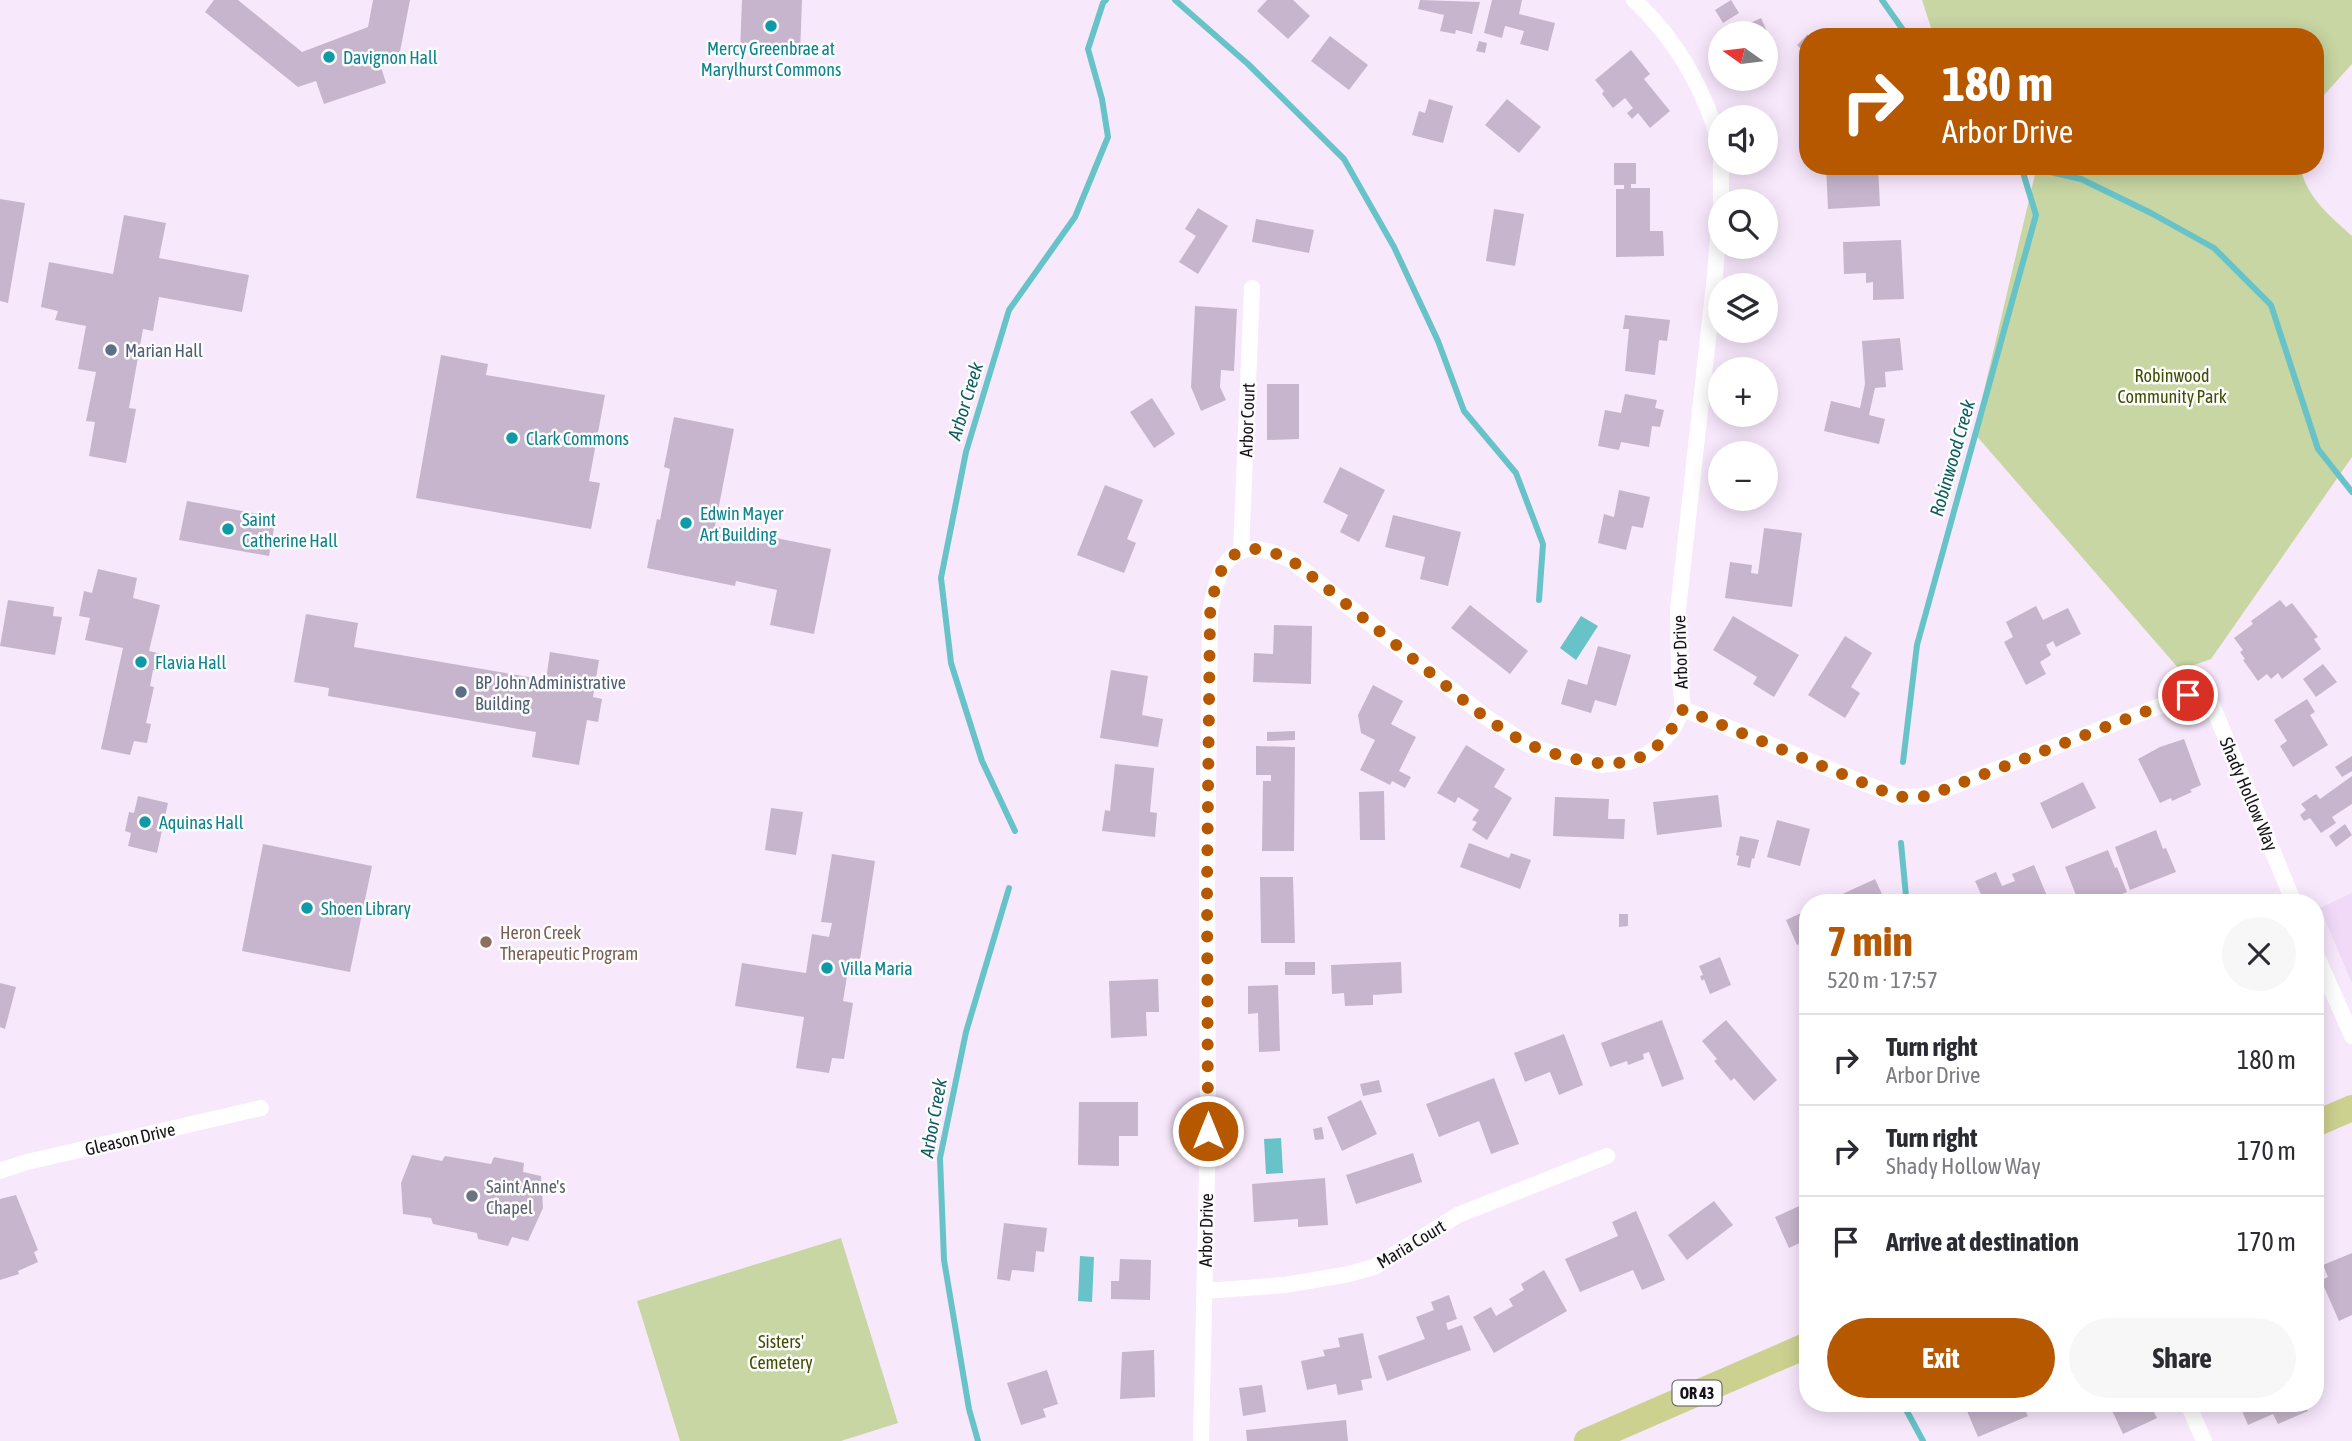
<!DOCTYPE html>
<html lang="en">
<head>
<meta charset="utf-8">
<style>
  :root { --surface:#fff; --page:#f7f7f7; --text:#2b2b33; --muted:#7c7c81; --line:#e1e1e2; --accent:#b55800 }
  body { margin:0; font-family:"Asap Condensed",sans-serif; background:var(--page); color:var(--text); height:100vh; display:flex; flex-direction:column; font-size:26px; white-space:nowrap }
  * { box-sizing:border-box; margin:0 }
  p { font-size:23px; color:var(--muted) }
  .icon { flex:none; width:38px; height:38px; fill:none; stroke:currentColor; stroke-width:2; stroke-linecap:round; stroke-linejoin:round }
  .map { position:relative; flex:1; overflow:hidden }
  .drawer { position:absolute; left:1799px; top:894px; width:525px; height:518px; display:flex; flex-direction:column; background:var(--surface); border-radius:28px; box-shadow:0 4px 18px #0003 }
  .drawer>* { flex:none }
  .hud { position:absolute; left:1799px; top:28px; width:525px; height:147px; border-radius:28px; box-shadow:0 4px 18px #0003; background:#b55800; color:#fff; overflow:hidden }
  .needle { width:46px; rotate:284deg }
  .buttons { position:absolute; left:1708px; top:21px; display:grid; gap:14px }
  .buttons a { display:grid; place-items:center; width:70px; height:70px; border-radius:50%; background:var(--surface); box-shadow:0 4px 18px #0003; font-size:35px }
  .pin { position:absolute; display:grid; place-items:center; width:60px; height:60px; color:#fff; margin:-30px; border:4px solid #fff; border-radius:50%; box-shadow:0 2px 7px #0007 }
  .me { position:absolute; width:77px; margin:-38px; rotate:0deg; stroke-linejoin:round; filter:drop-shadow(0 0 5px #0008) }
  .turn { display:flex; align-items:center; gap:24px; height:147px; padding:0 28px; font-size:32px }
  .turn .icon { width:91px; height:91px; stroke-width:2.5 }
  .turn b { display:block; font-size:49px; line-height:60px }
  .round { display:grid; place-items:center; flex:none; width:74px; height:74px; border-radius:37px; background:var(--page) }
  .overview { display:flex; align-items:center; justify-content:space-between; height:119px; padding:0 28px }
  h1 { font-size:42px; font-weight:700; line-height:52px; color:var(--accent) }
  .primary-button { display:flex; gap:14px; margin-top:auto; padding:14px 28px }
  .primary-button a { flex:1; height:80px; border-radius:42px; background:var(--accent); color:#fff; font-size:28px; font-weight:700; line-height:80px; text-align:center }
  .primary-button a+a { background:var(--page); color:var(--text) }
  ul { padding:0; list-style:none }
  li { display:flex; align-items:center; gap:21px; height:91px; padding:0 28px; border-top:2px solid var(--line) }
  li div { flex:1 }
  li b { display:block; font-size:26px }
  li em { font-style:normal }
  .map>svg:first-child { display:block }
</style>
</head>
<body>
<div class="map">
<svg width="2352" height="1441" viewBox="0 0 2352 1441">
  <rect width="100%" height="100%" fill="#f8e8fc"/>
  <path fill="#f1d9f8" d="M2352,893V983L2320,908Z"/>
  <path fill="#c7d6a2" d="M1922,0H2352V64L2315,105V37H1934Z
    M2037,166H2300C2306,197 2330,216 2352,236V457L2211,659L2180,670L1974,433Z
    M841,1238L898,1423L841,1441H680L637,1301Z"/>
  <path fill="#67c3c8" d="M1581,616L1598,626L1576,660L1560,648Z
    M1281,1138L1283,1173L1266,1174L1264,1139Z
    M1080,1256L1094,1257L1092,1302L1078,1301Z"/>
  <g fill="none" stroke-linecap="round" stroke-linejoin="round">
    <path stroke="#67c3c8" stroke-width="6" d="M1175,0L1248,64L1344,159L1394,247L1438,341L1464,411L1516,473L1543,544L1539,600
      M1882,0L1908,37
      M2024,166L2081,179L2151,213L2214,248L2271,305L2318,449L2352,492
      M1903,762L1917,645L2036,215L2021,166
      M1015,831L982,761L951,663L941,578L966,452L1009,310L1075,217L1108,137L1102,99L1088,49L1103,3L1106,0
      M1901,843L1906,896L1904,903
      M1903,1404L1923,1441
      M978,1441L969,1409L944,1260L940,1158L966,1032L1009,888"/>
  </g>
  <path fill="#c7b5cd" d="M214,0H238L302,52L368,27L373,0H410L398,62L381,67L386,83L324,104L316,81L298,87L205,12Z
    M742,0H802L800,54L740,52Z
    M1267,0H1293L1310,16L1288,39L1257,11Z
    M1420,0L1480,2L1472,34L1456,30L1455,34L1440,31L1444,15L1418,9Z
    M1492,0H1522L1519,14L1555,23L1548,51L1520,44L1524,31L1505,26L1502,38L1484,33Z
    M1731,0L1739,13L1723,23L1715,10Z
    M1761,18L1777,54L1766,59V33H1729Z
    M1808,34V56L1797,45Z
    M1330,36L1368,65L1349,90L1311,61Z
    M1479,41L1487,43L1485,53L1476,51Z
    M1631,50L1650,74L1644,79L1670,111L1650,128L1638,113L1632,119L1627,113L1633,108L1625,98L1613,108L1602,94L1604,91L1595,80Z
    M1429,99L1453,106L1443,143L1412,135L1419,111L1425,113Z
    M1507,99L1541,127L1519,153L1485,125Z
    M1614,163H1636V184H1631V188H1650V231H1663L1664,256L1616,257V189H1624V185H1614Z
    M1826,166H1878L1880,206L1828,209Z
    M0,199L25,203L8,303L0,301Z
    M1198,208L1228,226L1198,274L1179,262L1196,236L1185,229Z
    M1494,209L1524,214L1515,266L1486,261Z
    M124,215L166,223L159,258L249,275L242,312L159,297L153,331L143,329L129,408L136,409L126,463L89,456L95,422L86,421L96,372L78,369L86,326L55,320L58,311L41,307L49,262L113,274Z
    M1256,219L1314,230L1309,253L1252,242Z
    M1901,240L1904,299L1873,300V282L1866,283V273L1844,274L1843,242Z
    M1195,306L1237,309L1234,371L1221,370L1220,387L1226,400L1201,411L1191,387Z
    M1625,315L1670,320L1667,341L1659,340L1655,375L1625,371L1629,329H1623Z
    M1900,338L1903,370L1885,372L1886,387L1875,388L1869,415L1885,419L1879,444L1824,431L1831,401L1860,408L1865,384L1862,341Z
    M441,355L488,364L486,375L605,395L589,481L600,483L591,529L416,498Z
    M1267,384H1299V439L1267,440Z
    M1625,394L1657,400L1655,408L1664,410L1660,427L1652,426L1649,447L1621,442L1619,450L1598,446L1605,410L1621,413Z
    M1152,398L1175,434L1154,448L1130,412Z
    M674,417L734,429L715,526L831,549L814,634L770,625L777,590L736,581L735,586L647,568L657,519L660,520L670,469L664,467Z
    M1340,467L1385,490L1359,542L1340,532L1348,515L1323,502Z
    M1105,485L1143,500L1127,539L1136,543L1124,573L1077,555Z
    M1619,490L1650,497L1643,528L1632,526L1626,550L1598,543L1604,514L1614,517Z
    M187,501L276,517L269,556L179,540Z
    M1393,515L1461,532L1448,586L1420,579L1425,557L1385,547Z
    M1764,528L1802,533L1792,607L1725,598L1730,562L1752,565L1751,573L1758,574Z
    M98,569L137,578L133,598L160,605L149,651L162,654L159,671L153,670L150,686L154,687L146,723L151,724L147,743L134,741L130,755L101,749L123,648L85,640L90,618L79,616L84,591L92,593Z
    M8,600L54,607L53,616L62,617L55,655L0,646Z
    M2280,600L2286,607L2292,603L2318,637L2314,639L2321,649L2282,679L2278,673L2271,679L2267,674L2258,681L2243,660L2245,659L2240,652L2243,650L2234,638L2253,624L2251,621Z
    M1470,605L1528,651L1510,674L1451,628Z
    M2036,606L2043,620L2068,608L2081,634L2056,647L2053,641L2046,645L2051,655L2040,662L2046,674L2026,685L2004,642L2013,637L2006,622Z
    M306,614L358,623L354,647L546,680L550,652L599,660L593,697L602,699L598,722L587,720L579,765L532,757L536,732L328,696L329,688L294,682Z
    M1733,616L1799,655L1774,697L1753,684L1757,677L1713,650Z
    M1274,625L1312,626L1311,684L1253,682L1254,653L1273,654Z
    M1845,636L1872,653L1851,687L1860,693L1845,718L1808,695Z
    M1598,646L1631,655L1616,706L1595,700L1591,713L1561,704L1568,679L1587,685Z
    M2323,664L2337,682L2316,697L2303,679Z
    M1111,670L1148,676L1142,715L1163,719L1158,747L1100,738Z
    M1373,685L1403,701L1391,724L1416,737L1399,771L1411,777L1405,788L1392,781L1390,785L1360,770L1375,740L1361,733L1358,715Z
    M2307,699L2315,712L2310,715L2328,745L2293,767L2280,746L2287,741L2274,720Z
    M1295,731V740L1267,741V732Z
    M2184,739L2201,785L2190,790L2192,792L2172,801L2171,798L2160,803L2138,759L2160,747Z
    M1466,745L1505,769L1494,787L1512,798L1487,840L1472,830L1477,822L1472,820L1479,810L1458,797L1455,803L1437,793Z
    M1256,746L1295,747L1294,851H1262L1263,781H1271V775H1256Z
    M2352,756V771L2342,777L2335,767Z
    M1115,764L1154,768L1150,812L1157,813L1155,837L1102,831L1105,810L1110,811Z
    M2352,776V804L2332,817L2336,823L2321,833L2310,818L2304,821L2300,815L2306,810L2301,804L2316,794L2320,799Z
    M2083,782L2096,808L2052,829L2040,803Z
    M1384,791L1385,840H1360L1359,792Z
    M1718,795L1722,827L1657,835L1653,802Z
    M138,796L168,803L157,853L128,846L131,833L125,831L129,812L134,813Z
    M1555,797L1609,799L1608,819H1625L1624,839L1553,836Z
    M771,808L803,812L796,855L765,850Z
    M1777,820L1810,829L1800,866L1767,857Z
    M2345,824L2352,835L2336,847L2329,836Z
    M2156,830L2163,849L2166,848L2176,872L2130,890L2115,847Z
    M1740,836L1759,840L1754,859L1752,858L1750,868L1737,865L1739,856L1736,855Z
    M1469,843L1509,858L1511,853L1531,860L1520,889L1460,867Z
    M263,844L372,866L350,972L242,951Z
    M2108,850L2115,868L2117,867L2127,892L2100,903H2079L2065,867Z
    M832,854L875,861L860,960L850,958L843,1001L853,1003L844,1059L832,1058L829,1073L796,1068L804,1017L735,1006L742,963L806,973L812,934L829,937L832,923L821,922Z
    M2034,865L2050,903H1985L1975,881L1996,872L2002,886L2015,881L2012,874Z
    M1260,877H1293L1295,943H1261Z
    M1875,879L1886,903H1823Z
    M1808,910V941L1797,945L1786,920Z
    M1619,914H1628V926L1619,927Z
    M1720,957L1731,985L1710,994L1704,979L1702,981L1700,976L1703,975L1699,966Z
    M1285,962H1315V975H1285Z
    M1401,962L1402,993L1373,995V1005L1345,1006L1344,993L1332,994L1331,965Z
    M1158,979L1159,1012H1146L1147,1036L1111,1038L1109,981Z
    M0,983L16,987L5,1029L0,1027Z
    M1278,985L1280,1051L1259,1052L1258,1013L1248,1014V986Z
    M1662,1020L1684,1079L1662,1087L1649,1052L1643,1054L1644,1059L1628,1065L1627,1061L1610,1067L1601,1043Z
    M1726,1020L1777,1080L1754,1101L1734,1078L1731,1081L1714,1061L1717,1059L1702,1041Z
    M1564,1034L1583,1085L1559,1095L1550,1072L1525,1082L1514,1053Z
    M1494,1078L1519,1144L1491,1154L1479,1121L1439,1137L1426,1104Z
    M1379,1080L1382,1092L1363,1096L1360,1084Z
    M1361,1100L1377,1134L1342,1151L1327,1117Z
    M1079,1102H1138V1136H1119V1166L1078,1165Z
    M1322,1127L1324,1139L1315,1140L1313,1129Z
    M1413,1153L1422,1182L1356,1204L1346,1175Z
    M412,1155L442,1161L445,1156L491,1164L494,1157L524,1163L523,1172L541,1176L543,1208L528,1241L512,1237L508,1246L478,1239L477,1233L433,1224L431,1218L403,1214L401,1183Z
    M1325,1178L1328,1225L1298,1227V1219L1254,1222L1252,1184Z
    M16,1195L38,1250L34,1252L38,1262L18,1271L19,1274L0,1280V1199Z
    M1714,1201L1733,1225L1687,1260L1668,1235Z
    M1808,1202V1239L1789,1248L1775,1217Z
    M1636,1211L1665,1280L1642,1290L1633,1270L1580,1292L1565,1259L1618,1236L1612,1222Z
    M1004,1223L1047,1228L1044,1252L1036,1251L1034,1272L1012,1270L1010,1281L997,1279Z
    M2352,1253V1315L2339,1321L2321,1280L2328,1277L2323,1265Z
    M1120,1259L1151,1260L1150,1300L1111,1299V1281H1119Z
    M1544,1270L1567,1311L1494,1353L1473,1317L1491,1307L1496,1316L1513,1306L1509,1299L1524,1290L1521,1284Z
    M1449,1295L1457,1319L1446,1323L1448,1330L1462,1325L1471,1350L1387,1381L1378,1356L1425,1339L1416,1317L1434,1310L1431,1302Z
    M1363,1333L1372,1378L1361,1380L1363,1390L1338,1395L1336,1384L1307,1390L1301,1361L1325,1356L1323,1350L1340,1347L1338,1338Z
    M1154,1350L1155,1397L1120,1399L1122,1352Z
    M1047,1370L1058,1404L1043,1409L1046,1417L1021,1425L1007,1383Z
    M1262,1385L1266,1412L1243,1416L1239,1388Z
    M1984,1404H2022L2028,1416L1978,1437L1967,1411Z
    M2109,1404H2150L2157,1418L2123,1434Z
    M2239,1404H2305L2308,1411L2278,1424L2273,1414L2248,1425Z
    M1346,1420L1348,1441H1247L1246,1430Z"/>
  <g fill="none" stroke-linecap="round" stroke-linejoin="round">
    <path stroke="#fff" stroke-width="16" d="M1634,0C1676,39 1706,91 1720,146
      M1721,201V163
      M1241,551L1252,288
      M1683,709L1898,797L1928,796L2188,695L2213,707L2294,903
      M2315,952L2352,1036
      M0,1171L23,1163L261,1108
      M1205,1291L1285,1285L1349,1274L1374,1267L1458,1215L1607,1156
      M2188,1404L2204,1441
      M1201,1441L1208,1131L1207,886L1210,614C1214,589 1220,549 1253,549C1267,549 1279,555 1291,560L1483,715L1527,744L1554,754L1601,765L1629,762L1646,755L1657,747L1673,729L1683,709L1679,672L1678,609L1715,275L1720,212"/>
    <path stroke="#ccd18f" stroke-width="26" d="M2315,1124L2352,1108
      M1587,1441L1808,1345"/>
  </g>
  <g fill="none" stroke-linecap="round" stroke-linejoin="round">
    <path stroke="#b55800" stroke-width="12" stroke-dasharray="0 21.6" d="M1208,1131L1207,886L1210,614C1214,589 1220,549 1253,549C1267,549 1279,555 1291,560C1332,592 1372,625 1412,658C1449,687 1486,723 1528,744C1545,752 1562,756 1579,760C1631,771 1660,756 1683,709L1898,797L1928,796L2188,695"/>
  </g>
  <g fill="#0f9aa8" stroke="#fcfcfc" stroke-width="2.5">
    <circle cx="771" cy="26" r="7"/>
    <circle cx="329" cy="57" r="7"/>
    <circle cx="512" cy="438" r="7"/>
    <circle cx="686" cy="523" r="7"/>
    <circle cx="228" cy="529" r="7"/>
    <circle cx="141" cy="662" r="7"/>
    <circle cx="145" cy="822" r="7"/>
    <circle cx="307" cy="908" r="7"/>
    <circle cx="827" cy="968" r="7"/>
  </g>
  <g fill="#5c6f8a" stroke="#fcfcfc" stroke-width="2.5">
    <circle cx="111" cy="350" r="7"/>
    <circle cx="461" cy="692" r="7"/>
  </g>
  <circle fill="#8d6e63" stroke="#fcfcfc" stroke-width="2.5" cx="486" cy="942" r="7"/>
  <circle fill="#6b7280" stroke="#fcfcfc" stroke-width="2.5" cx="472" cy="1196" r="7"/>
  <g text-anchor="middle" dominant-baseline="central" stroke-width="5" stroke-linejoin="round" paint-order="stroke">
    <rect fill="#fcfcfc" stroke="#5b575c" stroke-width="2" x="1672.5" y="1380.5" width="49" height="25" rx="5"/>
    <g font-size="16" font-weight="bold" fill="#161018">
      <text x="1697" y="1393">OR 43</text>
    </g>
    <g font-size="18" fill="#0d838f" stroke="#fcfcfc" text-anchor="start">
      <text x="771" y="48" text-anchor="middle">Mercy Greenbrae at<tspan x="771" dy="21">Marylhurst Commons</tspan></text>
      <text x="343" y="57">Davignon Hall</text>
      <text x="526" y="438">Clark Commons</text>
      <text x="700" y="513">Edwin Mayer<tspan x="700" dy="21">Art Building</tspan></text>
      <text x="242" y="519">Saint<tspan x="242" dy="21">Catherine Hall</tspan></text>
      <text x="155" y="662">Flavia Hall</text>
      <text x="159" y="822">Aquinas Hall</text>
      <text x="321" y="908">Shoen Library</text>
      <text x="841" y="968">Villa Maria</text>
    </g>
    <g font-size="18" fill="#4e5e75" stroke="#fcfcfc" text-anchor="start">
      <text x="125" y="350">Marian Hall</text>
      <text x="475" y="682">BP John Administrative<tspan x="475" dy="21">Building</tspan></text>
    </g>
    <g font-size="18" fill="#3f4d01" stroke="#fcfcfc">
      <text x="2172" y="375">Robinwood<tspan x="2172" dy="21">Community Park</tspan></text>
      <text x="781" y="1341">Sisters'<tspan x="781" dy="21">Cemetery</tspan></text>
    </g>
    <g font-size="18" fill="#161018" stroke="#fcfcfc">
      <text transform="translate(1247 420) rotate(-88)">Arbor Court</text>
      <text transform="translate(1680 652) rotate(-92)">Arbor Drive</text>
      <text transform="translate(2249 794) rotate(67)">Shady Hollow Way</text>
      <text transform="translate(130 1139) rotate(-13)">Gleason Drive</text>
      <text transform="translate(1206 1230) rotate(-89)">Arbor Drive</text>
      <text transform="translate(1411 1244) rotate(-31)">Maria Court</text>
    </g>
    <g font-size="18" fill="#785e54" stroke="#fcfcfc" text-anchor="start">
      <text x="500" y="932">Heron Creek<tspan x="500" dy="21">Therapeutic Program</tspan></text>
    </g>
    <g font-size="18" fill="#5b616d" stroke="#fcfcfc" text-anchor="start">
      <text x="486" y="1186">Saint Anne's<tspan x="486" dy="21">Chapel</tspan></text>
    </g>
    <g font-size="19" font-style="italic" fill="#0d5d61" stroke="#fcfcfc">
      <text transform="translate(965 401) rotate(-73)">Arbor Creek</text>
      <text transform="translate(1952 458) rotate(-74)">Robinwood Creek</text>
      <text transform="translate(933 1118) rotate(-80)">Arbor Creek</text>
    </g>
  </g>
</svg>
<div class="buttons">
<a><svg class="needle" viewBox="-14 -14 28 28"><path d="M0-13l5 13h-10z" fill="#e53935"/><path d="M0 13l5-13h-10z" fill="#7c7c81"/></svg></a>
<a><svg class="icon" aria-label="sound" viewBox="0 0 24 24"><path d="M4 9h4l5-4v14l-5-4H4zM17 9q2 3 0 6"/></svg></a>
<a><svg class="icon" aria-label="search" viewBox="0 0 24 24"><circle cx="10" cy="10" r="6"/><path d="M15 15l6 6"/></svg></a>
<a><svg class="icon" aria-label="layers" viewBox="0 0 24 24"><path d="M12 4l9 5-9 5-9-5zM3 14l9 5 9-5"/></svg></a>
<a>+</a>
<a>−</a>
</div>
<div class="pin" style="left:2188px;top:695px;background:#d93025"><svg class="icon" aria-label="arrive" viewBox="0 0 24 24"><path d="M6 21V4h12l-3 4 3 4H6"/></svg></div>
<svg class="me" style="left:1208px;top:1131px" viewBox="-20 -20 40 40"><circle r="17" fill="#b55800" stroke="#fff" stroke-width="3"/><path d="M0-11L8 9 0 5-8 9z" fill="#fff"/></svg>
<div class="hud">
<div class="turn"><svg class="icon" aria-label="right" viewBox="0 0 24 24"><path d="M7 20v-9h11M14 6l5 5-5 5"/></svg><div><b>180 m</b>Arbor Drive</div></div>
</div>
<section class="drawer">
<div class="overview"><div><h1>7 min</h1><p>520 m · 17:57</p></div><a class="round"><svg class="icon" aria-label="close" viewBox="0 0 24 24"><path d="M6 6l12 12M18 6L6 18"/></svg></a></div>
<ul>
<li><svg class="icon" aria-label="right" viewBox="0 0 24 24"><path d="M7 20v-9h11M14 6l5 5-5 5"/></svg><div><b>Turn right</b><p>Arbor Drive</p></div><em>180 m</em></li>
<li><svg class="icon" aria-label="right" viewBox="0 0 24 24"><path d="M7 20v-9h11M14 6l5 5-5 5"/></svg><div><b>Turn right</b><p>Shady Hollow Way</p></div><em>170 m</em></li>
<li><svg class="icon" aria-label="arrive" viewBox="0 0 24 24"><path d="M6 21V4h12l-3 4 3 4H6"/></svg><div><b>Arrive at destination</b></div><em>170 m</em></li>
</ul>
<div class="primary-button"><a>Exit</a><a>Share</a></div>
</section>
</div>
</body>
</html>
